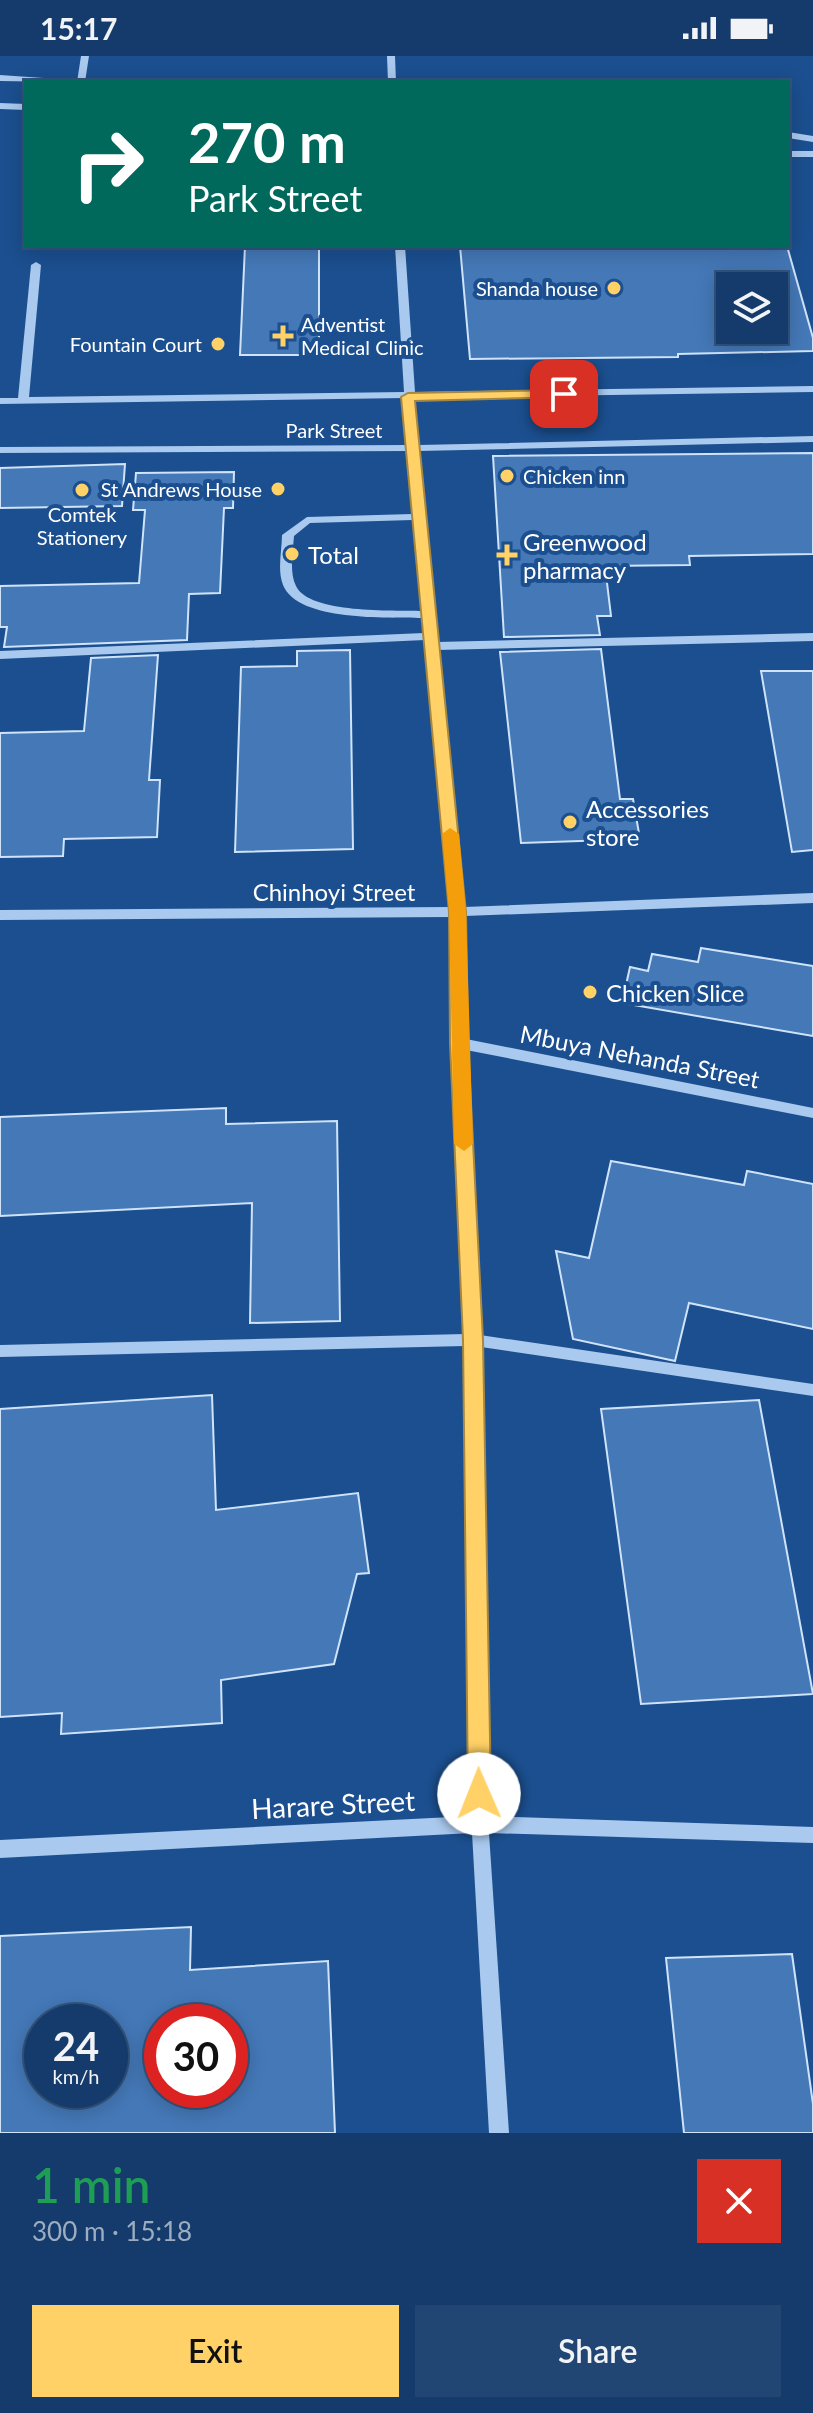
<!DOCTYPE html>
<html lang="en">
<head>
<meta charset="utf-8">
<style>
  :root { --surface:#143b6b; --page:#214673; --text:#f1f3f6; --muted:#9dadc1; --line:#33557e; --accent:#ffd166 }
  body { margin:0; font-family:Lato,sans-serif; background:var(--page); color:var(--text); height:100vh; display:flex; flex-direction:column; font-size:30px; white-space:nowrap }
  * { box-sizing:border-box; margin:0 }
  p { font-size:26px; color:var(--muted) }
  .icon { flex:none; width:44px; height:44px; fill:none; stroke:currentColor; stroke-width:2; stroke-linecap:round; stroke-linejoin:round }
  .map { position:relative; height:2077px; overflow:hidden }
  .drawer { display:flex; flex-direction:column; background:var(--surface); flex:1 }
  .drawer>* { flex:none }
  .top-card { position:absolute; left:24px; top:24px; width:766px; height:168px; border-radius:0px; box-shadow:0 4px 20px #0003,0 0 0 2px var(--line); background:#00695c; color:#fff; overflow:hidden }
  .buttons { position:absolute; left:716px; top:216px; display:grid; gap:16px }
  .buttons a { display:grid; place-items:center; width:72px; height:72px; border-radius:0px; background:var(--surface); box-shadow:0 4px 20px #0003,0 0 0 2px var(--line); font-size:40px }
  .speed { position:absolute; left:24px; top:1948px; display:flex; gap:16px; font-size:40px; font-weight:700; text-align:center }
  .speed>* { display:grid; place-content:center; width:104px; height:104px; border-radius:50%; background:var(--surface); box-shadow:0 4px 20px #0003,0 0 0 2px var(--line); line-height:1 }
  .speed small { font-size:20px; font-weight:400 }
  .speed .limit { border:12px solid #d22; background:#fff; color:#111 }
  .pin { position:absolute; display:grid; place-items:center; width:68px; height:68px; color:#fff; margin:-34px; border-radius:16px; box-shadow:0 4px 12px #0006 }
  .me { position:absolute; width:88px; margin:-44px; rotate:359deg; stroke-linejoin:round; filter:drop-shadow(0 0 6px #0008) }
  .turn { display:flex; align-items:center; gap:28px; height:168px; padding:0 32px; font-size:36px }
  .turn .icon { width:104px; height:104px; stroke-width:2.5 }
  .turn b { display:block; font-size:56px; line-height:68px }
  .round { display:grid; place-items:center; flex:none; width:84px; height:84px; border-radius:0px; background:var(--page) }
  .overview { display:flex; align-items:center; justify-content:space-between; height:136px; padding:0 32px }
  h1 { font-size:48px; font-weight:600; line-height:60px; color:#1e9e55 }
  .cta { display:flex; gap:16px; margin-top:auto; padding:16px 32px }
  .cta a { flex:1; height:92px; border-radius:0px; background:var(--accent); color:#111; font-size:32px; font-weight:600; line-height:92px; text-align:center }
  .cta a+a { background:var(--page); color:var(--text) }
  .status { display:flex; justify-content:space-between; align-items:center; height:56px; padding:0 40px; background:var(--surface); direction:ltr }
  .status svg { height:22px; fill:currentColor }
  .map>svg:first-child { display:block }
</style>
</head>
<body>
<div class="status"><b>15:17</b><svg viewBox="0 0 49 12"><path d="M0 12V9h3v3zM5 12V6h3v6zM10 12V3h3v9zM15 12V0h3v12zM26 1h20v11H26zM47 4h2v5h-2z"/></svg></div>
<div class="map">
<svg width="813" height="2077" viewBox="0 0 813 2077">
  <rect width="100%" height="100%" fill="#1b4f8f"/>
  <path fill="#4478b7" stroke="#cfe3fa" stroke-width="2" fill-rule="evenodd" d="M245,190H319V299H240Z
    M460,190H787L813,282V295L678,298V301L470,303ZM730,230H774V274H730Z
    M813,397V498L689,500L690,509L605,510L611,560H597L600,579L504,581L493,400Z
    M125,408L122,450L0,452V412Z
    M234,416L233,452H224L220,537L189,538L187,584L4,591L7,571H0V530L139,527L145,454H133L136,417Z
    M601,593L620,743H633L640,783L521,787L500,596Z
    M350,594L353,793L235,796L241,611L297,610V595Z
    M158,599L149,724H160L157,781L64,783L63,800L0,801V677L84,675L91,602Z
    M761,615H813V794L792,796Z
    M701,892L813,910V980L622,947L630,911L648,915L652,898L698,906Z
    M226,1052V1068L337,1065L340,1265L250,1267L252,1147L0,1160V1061Z
    M611,1105L744,1129L747,1115L813,1128V1273L689,1247L675,1305L573,1283L556,1195L589,1202Z
    M212,1339L216,1454L358,1437L369,1517L357,1518L334,1608L221,1624L222,1667L61,1678L62,1657L0,1661V1353Z
    M759,1344L813,1638L641,1648L601,1353Z
    M191,1871L190,1914L328,1905L335,2077H0V1880ZM42,1966H110V2034H42ZM162,1966H230V2034H162Z
    M792,1898L813,2048V2077H684L666,1902Z"/>
  <g fill="none" stroke-linecap="round" stroke-linejoin="round">
    <path fill="#a9c9ee" fill-rule="evenodd" d="M81,0H89L85,26H77Z
      M387,0H395L396,26H388Z
      M0,19L58,23L62,26L0,25Z
      M0,47L26,48V54L0,53Z
      M788,76L813,80V86L788,82Z
      M788,95H813V101H788Z
      M395,190H405L415,336L813,330V336L415,342L419,389L813,380V386L419,395L437,586L813,577V585L437,594L464,851L813,837V847L465,860L466,983L813,1052V1062L466,994L480,1279L813,1328V1340L481,1291L489,1760L813,1771V1787L489,1777L509,2077H489L472,1777L0,1802V1784L471,1760L465,1290L0,1301V1289L465,1278L452,987L451,861L0,864V854L451,851L425,584L0,603V595L424,577L422,562C388,561 298,566 283,529C277,514 282,494 282,479L307,461L412,458L408,395L0,397V391L408,389L405,342L0,348V342H18L31,209L36,206L41,209L29,341L404,336ZM413,464L422,555C394,554 309,558 296,530C289,516 293,495 294,480L310,467Z"/>
  </g>
  <path fill="#ffd166" stroke="#a68842" stroke-width="2" d="M564,334L568,335V341L415,345L466,856L468,987L483,1284L491,1738L487,1746L479,1749L471,1746L468,1738L463,1284L450,987L449,856L401,341L408,337Z"/>
  <path fill="#f59e0b" d="M450,772L459,778L466,856L473,1088L464,1095L454,1088L449,856L442,778Z"/>
  <g fill="#ffd166" stroke="#1b4f8f" stroke-width="3">
    <circle cx="614" cy="232" r="8"/>
    <path d="M279 268h8v8h8v8h-8v8h-8v-8h-8v-8h8z"/>
    <circle cx="218" cy="288" r="8"/>
    <circle cx="507" cy="420" r="8"/>
    <circle cx="278" cy="433" r="8"/>
    <circle cx="82" cy="434" r="8"/>
    <circle cx="292" cy="498" r="8"/>
    <path d="M503 487h8v8h8v8h-8v8h-8v-8h-8v-8h8z"/>
    <circle cx="570" cy="766" r="8"/>
    <circle cx="590" cy="936" r="8"/>
  </g>
  <g text-anchor="middle" dominant-baseline="central" stroke-width="8" stroke-linejoin="round" paint-order="stroke">
    <g font-size="20" fill="#fff" stroke="#1b4f8f" text-anchor="end">
      <text x="598" y="232">Shanda house</text>
      <text x="301" y="268" text-anchor="start">Adventist<tspan x="301" dy="23">Medical Clinic</tspan></text>
      <text x="202" y="288">Fountain Court</text>
      <text x="523" y="420" text-anchor="start">Chicken inn</text>
      <text x="262" y="433">St Andrews House</text>
      <text x="82" y="458" text-anchor="middle">Comtek<tspan x="82" dy="23">Stationery</tspan></text>
    </g>
    <g font-size="20" fill="#fff" stroke="#1b4f8f">
      <text x="334" y="374">Park Street</text>
    </g>
    <g font-size="24" fill="#fff" stroke="#1b4f8f" text-anchor="start">
      <text x="523" y="485">Greenwood<tspan x="523" dy="28">pharmacy</tspan></text>
      <text x="308" y="498">Total</text>
      <text x="586" y="752">Accessories<tspan x="586" dy="28">store</tspan></text>
      <text x="606" y="936">Chicken Slice</text>
    </g>
    <g font-size="24" fill="#fff" stroke="#1b4f8f">
      <text x="334" y="835">Chinhoyi Street</text>
      <text transform="translate(640 1000) rotate(11)">Mbuya Nehanda Street</text>
    </g>
    <g font-size="28" fill="#fff" stroke="#1b4f8f">
      <text transform="translate(333 1748) rotate(-3)">Harare Street</text>
    </g>
  </g>
</svg>
<div class="buttons">
<a><svg class="icon" aria-label="layers" viewBox="0 0 24 24"><path d="M12 4l9 5-9 5-9-5zM3 14l9 5 9-5"/></svg></a>
</div>
<div class="speed"><div>24<small>km/h</small></div><div class="limit">30</div></div>
<div class="pin" style="left:564px;top:338px;background:#d93025"><svg class="icon" aria-label="arrive" viewBox="0 0 24 24"><path d="M6 21V4h12l-3 4 3 4H6"/></svg></div>
<svg class="me" style="left:479px;top:1738px" viewBox="-20 -20 40 40"><circle r="19" fill="#fff"/><path d="M0-13L10 11 0 6-10 11z" fill="#ffd166"/></svg>
<div class="top-card">
<div class="turn"><svg class="icon" aria-label="right" viewBox="0 0 24 24"><path d="M7 20v-9h11M14 6l5 5-5 5"/></svg><div><b>270 m</b>Park Street</div></div>
</div>
</div>
<section class="drawer">
<div class="overview"><div><h1>1 min</h1><p>300 m · 15:18</p></div><a class="round" style="background:#d93025;color:#fff"><svg class="icon" aria-label="close" viewBox="0 0 24 24"><path d="M6 6l12 12M18 6L6 18"/></svg></a></div>
<div class="cta"><a>Exit</a><a>Share</a></div>
</section>
</body>
</html>
